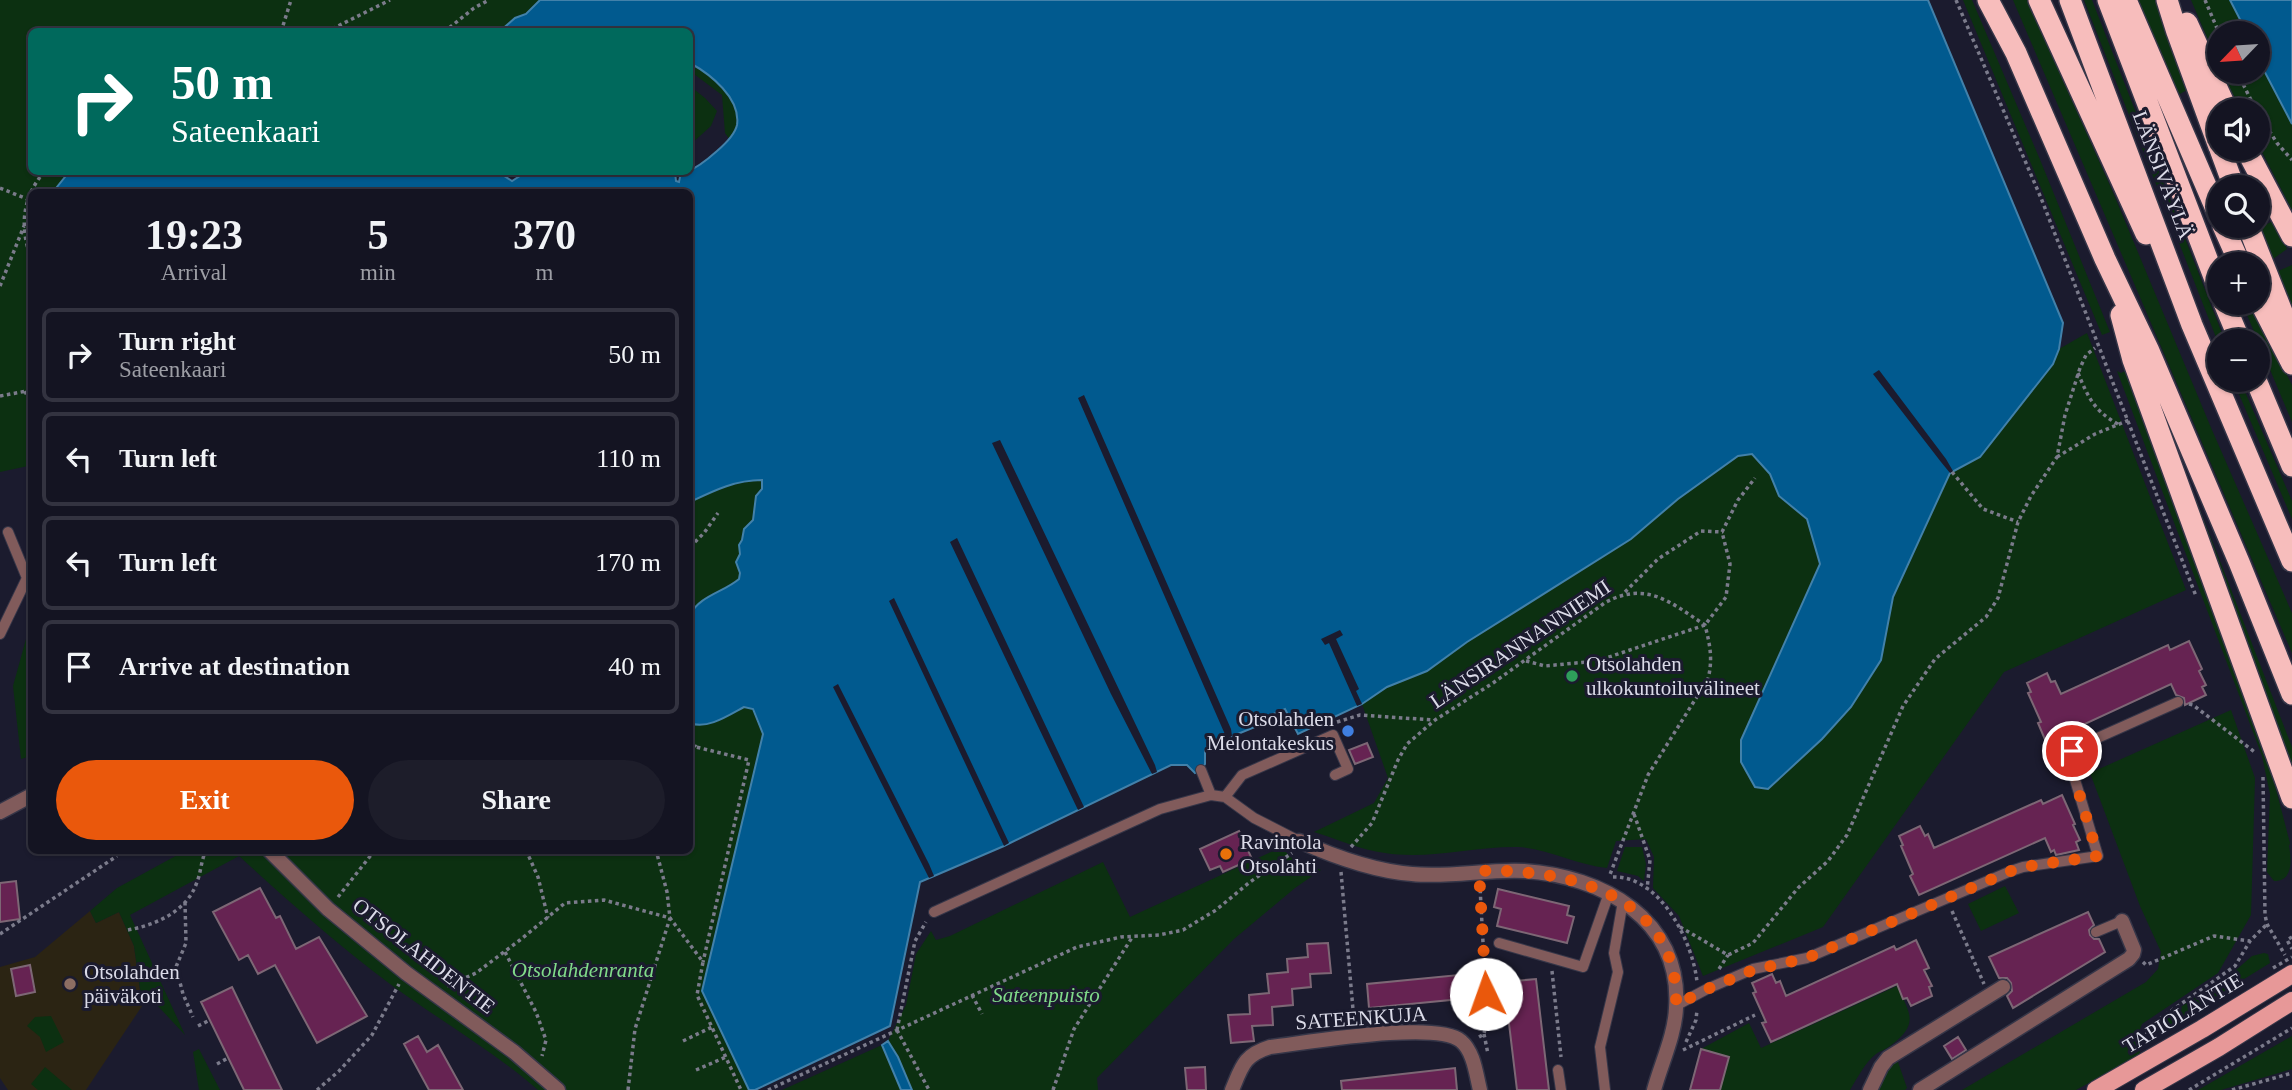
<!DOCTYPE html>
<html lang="en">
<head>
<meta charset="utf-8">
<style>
  :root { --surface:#141422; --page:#1d1d2a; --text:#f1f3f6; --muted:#9d9ea5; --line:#333340; --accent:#ea580c }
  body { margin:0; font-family:Georgia,serif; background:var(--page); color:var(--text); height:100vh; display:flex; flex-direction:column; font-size:26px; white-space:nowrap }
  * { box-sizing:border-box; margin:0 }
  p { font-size:23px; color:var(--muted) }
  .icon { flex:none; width:38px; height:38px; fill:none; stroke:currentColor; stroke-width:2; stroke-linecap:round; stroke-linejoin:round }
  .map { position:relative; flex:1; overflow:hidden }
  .drawer { position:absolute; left:28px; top:189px; width:665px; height:665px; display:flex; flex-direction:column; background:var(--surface); border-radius:10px; box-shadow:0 2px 5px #0004,0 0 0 2px var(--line) }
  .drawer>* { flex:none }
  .guide { position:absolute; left:28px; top:28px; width:665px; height:147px; border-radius:10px; box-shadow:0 2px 5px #0004,0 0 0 2px var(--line); background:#00695c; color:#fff; overflow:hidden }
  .needle { width:46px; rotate:245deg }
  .fabs { position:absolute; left:2207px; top:21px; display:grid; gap:14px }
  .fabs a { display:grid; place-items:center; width:63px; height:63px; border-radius:50%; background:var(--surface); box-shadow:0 2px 5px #0004,0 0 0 2px var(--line); font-size:35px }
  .pin { position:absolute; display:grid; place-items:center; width:60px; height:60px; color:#fff; margin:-30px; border:4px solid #fff; border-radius:50%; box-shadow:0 2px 7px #0007 }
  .me { position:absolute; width:77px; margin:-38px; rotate:357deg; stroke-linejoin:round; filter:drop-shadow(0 0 5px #0008) }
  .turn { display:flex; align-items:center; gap:24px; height:147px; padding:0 28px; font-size:32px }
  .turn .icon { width:91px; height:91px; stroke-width:2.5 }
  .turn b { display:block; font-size:49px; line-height:60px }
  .eta { display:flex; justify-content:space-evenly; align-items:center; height:119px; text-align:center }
  .eta b { font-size:42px; font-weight:800; line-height:49px }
  .cta { display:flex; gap:14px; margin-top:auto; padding:14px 28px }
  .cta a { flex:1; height:80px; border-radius:42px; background:var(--accent); color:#fff; font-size:28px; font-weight:800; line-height:80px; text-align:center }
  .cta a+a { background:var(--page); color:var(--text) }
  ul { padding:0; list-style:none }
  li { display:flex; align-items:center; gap:21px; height:94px; margin:0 14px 10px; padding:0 14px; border:4px solid var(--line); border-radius:10px }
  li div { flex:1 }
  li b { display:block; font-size:26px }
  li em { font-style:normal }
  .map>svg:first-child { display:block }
</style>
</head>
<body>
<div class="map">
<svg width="2292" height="1090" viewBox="0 0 2292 1090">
  <rect width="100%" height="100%" fill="#1b1b2e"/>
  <path fill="#2b2413" d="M90,911L96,923L119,912L134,946L142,1006L86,1090H8L0,1078V967L35,957Z"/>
  <path fill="#0c3011" d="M0,0H540L526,14L515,18L500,31L32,32V172H69L53,192H32L31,479L28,466L0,472Z
    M1963,0H1972L2041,162L2110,332L2102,335Z
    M2013,0H2027L2112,190L2212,430L2292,613V653Z
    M2084,0H2092L2225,341H2219V345Z
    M2135,0H2156L2189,89L2176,96Z
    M2191,0H2230L2247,33H2219V65Z
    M690,54L744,103L732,143L725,133L722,95L690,71Z
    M2258,59L2292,124V210L2258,144V110H2241L2222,72H2258Z
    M690,86L705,98L717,111L711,126L690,145Z
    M2273,221L2287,249L2273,259L2261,227Z
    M2292,265V309L2278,271Z
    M2242,303H2250L2292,385V422Z
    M2087,333L2186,590L2004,672L1823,927L1703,976L1679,916L1653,888L1654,857L1646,839L1616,841L1607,868C1577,865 1549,849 1519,847C1475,846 1429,860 1385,853C1361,850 1337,839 1314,832L1374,803L1388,778L1362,704L1738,456L1752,454L1945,483L1950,473L1958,469L2030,392L2053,364L2059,349Z
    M2125,369L2257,724L2268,759L2290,843L2289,846C2292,863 2292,881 2274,881L2267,872L2270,794L2262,756L2117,371L2121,373L2125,371Z
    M2233,380H2240L2292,501V519Z
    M762,480V489L753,520L745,529L740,554L736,562L740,573L739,579C724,591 699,596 690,615V502C713,490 735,482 762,480Z
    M2196,499L2292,747V772L2195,501Z
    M31,621V756L21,759L13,686Z
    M744,707L753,709L763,734L703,991L749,1090H538C492,1050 439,1020 390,984C337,944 288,901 239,856L130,915L185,1035L156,1004L142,1002L134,946L119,912L96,923L90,911L117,888L181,853V851L690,850V723C706,729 729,714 744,707Z
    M2231,710L2255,778L2251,915L2218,973L2142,1024L2138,1034L2140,1055L2076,1090H1962L2146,982L2158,969L2161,952L2140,906L2090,773Z
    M1282,847L1290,857L1321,870L1295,888L1234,939L1097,1078L1098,1090H912L898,1057L888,1041L906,1005L916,954L931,931L936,940L950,936L1103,862L1130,917Z
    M1625,847H1642L1646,864L1644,881L1638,876L1617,871Z
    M2005,886L2019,913L1981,931L1968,904Z
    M2264,953L2268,954L2270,963L2155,1034L2153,1033V1029L2157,1023L2236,970L2252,956Z
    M1897,986C1911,1015 1919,1024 1890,1046C1885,1050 1880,1051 1876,1054C1865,1062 1857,1079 1850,1090H1720L1729,1057L1701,1049L1749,1023L1761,1048Z
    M51,1016L64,1042L46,1052L40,1037L27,1026L35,1017Z
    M2292,1036V1069L2221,1090H2198Z
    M882,1045L901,1090H782Z
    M199,1049L220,1090H199L193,1052Z
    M1898,1062L1907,1088L1905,1090H1875L1891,1063Z
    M45,1067L72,1090H38L31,1084Z"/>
  <path fill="#015a8f" stroke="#4281aa" stroke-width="2" d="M540,0H1928L2063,323L2059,349L2053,364L1980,457L1950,473L1893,597L1881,660L1851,707L1822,739L1768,789L1755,787L1741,762V740L1820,564L1807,519L1779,496L1770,474L1752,454L1738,456L1678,499L1631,539L1467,642L1427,671L1387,687L1362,704L1298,734L1285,709L1257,721L1255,727L1208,746L1205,751V764L1201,770L1195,773L1187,765H1171L1004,846L920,882L890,1026L755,1090H749L702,991L763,734L753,709L744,707C729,715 707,730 690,723V615C699,596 724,592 739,579L740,573L736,562L740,554L739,545L742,540L744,529L753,520L756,496L762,489V480C735,480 713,491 690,502V192H53L69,172H498L512,181L526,172H675L676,181L679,182L681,172L684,175L686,172C697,168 707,160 717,151C724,145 735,134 737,125C741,98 710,74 690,63V32L500,31L515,18L526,14Z
    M2230,0H2292V124L2258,59V33H2247Z
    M888,1041L898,1057L912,1090H901L882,1045Z"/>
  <path fill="#1b1b2e" d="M1879,370L1946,459L1953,471L1952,472L1950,473L1941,462L1873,374Z
    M1084,395L1231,729L1232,736L1227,739L1078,398Z
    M1000,440L1155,765L1157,772L1152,774L1111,694L992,443Z
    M957,538L1084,807L1078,810L950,542Z
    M894,598L1009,843L1004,846L889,601Z
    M1340,630L1343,635L1336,639L1359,689L1356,691L1362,704L1357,706L1329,643L1325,645L1321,639Z
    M838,684L929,864L934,876L929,878L833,687Z"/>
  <path fill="#662352" stroke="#7d6775" stroke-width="2" d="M2189,641L2202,669L2199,671L2206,685L2202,687L2206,695L2185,705L2184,698L2176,695L2171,684L2046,742L2038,723L2041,722L2028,693L2031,692L2027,683L2047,673L2051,682L2055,681L2061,694L2168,645L2170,650Z
    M1367,743L1373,757L1355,764L1349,750Z
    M2062,795L2075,824L2073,825L2080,840L2076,842L2079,850L2056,855L2054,850L2051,852L2045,838L1919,895L1910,876L1913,874L1901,846L1903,845L1899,836L1920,826L1925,836L1928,834L1934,848L2041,800L2043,804Z
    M1239,831L1252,859L1223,872L1220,866L1210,870L1200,849Z
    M16,881L20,919L0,922V883Z
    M260,888L276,918L280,916L296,949L319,937L367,1016L317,1043L275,965L258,974L248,955L239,960L213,912Z
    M1498,889L1569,906L1567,915L1574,917L1567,943L1497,926L1501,909L1494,907Z
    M2088,912L2094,925L2089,930L2090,935L2094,939H2099L2105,952L2013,1008L2007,996L2012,991L2011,983L2007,978H1999L1989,957Z
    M1916,940L1929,968L1924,970L1932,986L1929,987L1932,996L1911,1006L1907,998L1903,999L1897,984L1771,1042L1762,1023L1766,1022L1753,993L1756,992L1752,983L1772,974L1776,983L1780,981L1786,996L1894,946L1896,950Z
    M1328,943L1331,973L1310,974L1311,987L1292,989L1293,1005L1272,1007L1273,1025L1252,1026L1254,1041L1231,1043L1228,1015L1250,1014L1249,995L1269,993L1267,974L1288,972L1287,959L1308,957L1307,944Z
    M30,965L35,992L16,996L11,969Z
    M1469,974L1471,998L1369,1008L1367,984Z
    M1536,979L1549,1090H1517L1504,982Z
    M232,987L282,1090H244L201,1002Z
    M418,1036L427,1052L438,1045L463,1090H429L404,1044Z
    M1958,1037L1966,1050L1952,1059L1944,1046Z
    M1701,1049L1729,1057L1720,1090H1690Z
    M1205,1067L1206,1090H1187L1185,1068Z
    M1455,1068L1457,1090H1342L1341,1081Z"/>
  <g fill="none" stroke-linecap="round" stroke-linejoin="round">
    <defs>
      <path id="lane" d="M0,634L27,578L8,532
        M1201,770L1211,795
        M1225,797L1242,775L1333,735L1348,769L1335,775
        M934,912L1160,809L1211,795L1225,797L1254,818L1299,841
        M2096,932L2122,921
        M1499,943L1583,967L1609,893
        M1677,1005L1707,989L1753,969L1807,958L2011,871L2023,867L2098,856L2069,760L2070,754L2075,748L2178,702
        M1558,1070L1561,1090
        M1605,1090L1600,1047L1618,972L1614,953L1623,901"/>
      <path id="street" d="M0,812L32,795
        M1299,841C1335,857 1373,871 1412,874C1449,878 1487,869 1524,871C1602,876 1682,919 1676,1008C1675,1035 1661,1064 1654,1090
        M269,850L328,909L406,973L514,1052L558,1090
        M1232,1090C1242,1066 1244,1055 1270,1047C1306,1043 1436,1020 1461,1041C1474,1052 1476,1074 1480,1090
        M1870,1090L1881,1067L1888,1058L2003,987
        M1920,1090L2129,959L2133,954L2134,950L2122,921"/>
      <path id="primary" d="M2096,1090L2202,1029L2292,974
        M2144,1090L2219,1047L2292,1001"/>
      <path id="highway" d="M1988,0L2016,53L2105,259L2149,351L2239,562L2292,694
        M2039,0L2146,234
        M2070,0L2192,325L2292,561
        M2108,0L2219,290
        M2126,0L2219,216
        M2167,0L2177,32L2219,147
        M2187,23L2227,110
        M2220,149L2234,187
        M2246,149L2292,236
        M2223,226L2240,264
        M2248,226L2292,337
        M2258,298L2292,364
        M2224,303L2240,341
        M2121,315L2133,360L2292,798
        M2256,380L2292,466"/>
    </defs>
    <use href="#lane" stroke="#363648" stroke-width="12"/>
    <use href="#street" stroke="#363648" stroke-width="17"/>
    <use href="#primary" stroke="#363648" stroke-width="20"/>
    <use href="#highway" stroke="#363648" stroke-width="24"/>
    <path stroke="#7b7b8b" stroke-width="3.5" stroke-dasharray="3.5 3.5" stroke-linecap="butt" d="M1956,0L2041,198L2196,596
      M2205,0L2219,33
      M281,32L291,0
      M326,32L390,0
      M444,32L474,8L489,0
      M2237,72L2256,110
      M2258,113L2277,143L2292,160
      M0,188L27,199
      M32,260C19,228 22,198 44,172
      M0,286L24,226
      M2078,373C2088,397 2094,411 2118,424
      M25,391L32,407
      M0,396L32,390
      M2057,457L2095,434L2129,420
      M29,466L32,461
      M1952,472L1983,509L2018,522
      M690,547L704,533L718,513
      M1625,592L1658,559L1701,531L1722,532L1738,500L1755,478
      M1526,661L1545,666L1597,661L1705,625L1726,597L1730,564L1722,532
      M2189,704L2193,705L2256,753
      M1337,722L1360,715L1433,720
      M690,740L696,747
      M690,748L696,747L749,760L703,962
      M2263,777L2265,915L2267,924L2285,955
      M1634,814L1650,860L1647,890
      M1351,847L1372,823L1398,760L1407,744L1435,720L1493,683L1606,602C1647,581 1670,602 1705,625C1710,645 1713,659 1708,679L1648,775L1609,877
      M526,850L538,877L548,918
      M1341,872L1354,1021
      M1613,877C1659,875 1693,941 1697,982
      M338,897L375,850
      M185,902L186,943L176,967L183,994L193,1017
      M1952,911L1984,984
      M1680,927L1728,955L1753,943L1798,888L1828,861L1847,835L1903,706L1935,659L1986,617L1998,598L2018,522L2031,496L2057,457L2065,415L2080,368L2086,355L2095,348
      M128,930C155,925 187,912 197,882C201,872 201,861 206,850
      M0,934L117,856
      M2292,937L2287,940L2292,949
      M505,952L536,1012L546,1040L542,1056
      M2143,962L2146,965L2214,936L2250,941
      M1719,969L1728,955
      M1552,971L1561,1057
      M447,986L476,973L520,940L565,903L604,900L670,918L703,962L697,995L741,1090
      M972,995L982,1014
      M198,1026L210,1020
      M897,1030L915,941L926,922
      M897,1030L929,1090
      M1484,1034L1488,1054
      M1479,1037L1484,1034L1487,1017L1480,887
      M683,1041L712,1027
      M2147,1041V1029L2151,1025L2235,966L2250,941L2267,924
      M1686,1042L1696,1020L1697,1010
      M1683,1050L1755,1015
      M217,1064L228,1058
      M696,1070L726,1057
      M317,1090L339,1071L372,1035L399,984
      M628,1090L635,1029L670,918L667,892L656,850
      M768,1090L1077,947L1121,937L1159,935L1183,930L1216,910L1250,882L1292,853
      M1053,1090L1074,1029L1133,936
      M2189,1090L2292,1028
      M2232,1090L2292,1073"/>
    <use href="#lane" stroke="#815b5b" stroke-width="10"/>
    <use href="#street" stroke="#815b5b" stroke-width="14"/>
    <use href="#primary" stroke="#e79898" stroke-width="18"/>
    <use href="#highway" stroke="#f7bdbc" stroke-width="21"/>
    <path stroke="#7b7b8b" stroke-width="3.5" stroke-dasharray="3.5 3.5" stroke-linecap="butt" d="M2273,968L2292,957"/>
  </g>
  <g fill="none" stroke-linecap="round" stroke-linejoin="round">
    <path stroke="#ea580c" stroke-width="12" stroke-dasharray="0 21.6" d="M1486,994L1479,871C1567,868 1680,895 1676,1005L1707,989L1753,970L1807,958L2011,871L2023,867L2098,856L2069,760L2072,751"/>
  </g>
  <circle fill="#2e9e5b" stroke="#1b1b2e" stroke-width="2.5" cx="1572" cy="676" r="7"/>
  <circle fill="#3f7fe0" stroke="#1b1b2e" stroke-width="2.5" cx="1348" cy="731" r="7"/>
  <circle fill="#e8710a" stroke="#1b1b2e" stroke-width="2.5" cx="1226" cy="854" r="7"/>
  <circle fill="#8d6e63" stroke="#1b1b2e" stroke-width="2.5" cx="70" cy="984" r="7"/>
  <g text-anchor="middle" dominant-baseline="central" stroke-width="6" stroke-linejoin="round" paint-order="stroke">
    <g font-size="21" fill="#dbdbe8" stroke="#1b1b2e">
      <text transform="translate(2163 175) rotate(69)">LÄNSIVÄYLÄ</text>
      <text transform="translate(1520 644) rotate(-34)">LÄNSIRANNANNIEMI</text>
      <text transform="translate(424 956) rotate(38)">OTSOLAHDENTIE</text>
      <text transform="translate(2183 1013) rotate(-31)">TAPIOLANTIE</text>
      <text transform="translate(1361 1018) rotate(-4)">SATEENKUJA</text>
    </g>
    <g font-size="21" fill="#dbdbe8" stroke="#1b1b2e" text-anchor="start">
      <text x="1586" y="664">Otsolahden<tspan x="1586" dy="24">ulkokuntoiluvälineet</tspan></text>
      <text x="1334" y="719" text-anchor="end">Otsolahden<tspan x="1334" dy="24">Melontakeskus</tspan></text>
      <text x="1240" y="842">Ravintola<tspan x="1240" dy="24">Otsolahti</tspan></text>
      <text x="84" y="972">Otsolahden<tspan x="84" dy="24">päiväkoti</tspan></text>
    </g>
    <g font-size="21" font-style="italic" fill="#80da89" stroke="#1b1b2e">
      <text x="583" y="970">Otsolahdenranta</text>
      <text x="1046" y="995">Sateenpuisto</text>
    </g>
  </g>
</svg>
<div class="fabs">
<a><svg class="needle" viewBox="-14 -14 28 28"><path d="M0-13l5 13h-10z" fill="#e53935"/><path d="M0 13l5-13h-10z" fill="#9d9ea5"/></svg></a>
<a><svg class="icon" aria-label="sound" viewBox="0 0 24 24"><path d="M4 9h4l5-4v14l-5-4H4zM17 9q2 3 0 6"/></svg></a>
<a><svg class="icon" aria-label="search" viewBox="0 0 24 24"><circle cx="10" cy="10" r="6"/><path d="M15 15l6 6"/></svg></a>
<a>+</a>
<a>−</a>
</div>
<div class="pin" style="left:2072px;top:751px;background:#d93025"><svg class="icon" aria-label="arrive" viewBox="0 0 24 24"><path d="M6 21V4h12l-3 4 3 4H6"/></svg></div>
<svg class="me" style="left:1486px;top:994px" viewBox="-20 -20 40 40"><circle r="19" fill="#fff"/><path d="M0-13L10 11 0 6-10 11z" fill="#ea580c"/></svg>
<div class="guide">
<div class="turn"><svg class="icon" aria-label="right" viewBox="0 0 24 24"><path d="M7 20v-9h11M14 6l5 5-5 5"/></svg><div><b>50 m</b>Sateenkaari</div></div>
</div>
<section class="drawer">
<div class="eta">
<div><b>19:23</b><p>Arrival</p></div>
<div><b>5</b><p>min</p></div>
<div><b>370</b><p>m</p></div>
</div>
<ul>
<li><svg class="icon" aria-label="right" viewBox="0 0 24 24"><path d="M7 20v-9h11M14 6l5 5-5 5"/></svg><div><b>Turn right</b><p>Sateenkaari</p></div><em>50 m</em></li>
<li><svg class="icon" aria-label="left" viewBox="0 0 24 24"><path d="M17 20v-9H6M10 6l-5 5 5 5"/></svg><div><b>Turn left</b></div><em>110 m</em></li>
<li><svg class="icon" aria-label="left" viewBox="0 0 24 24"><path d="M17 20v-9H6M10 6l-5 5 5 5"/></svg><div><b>Turn left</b></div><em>170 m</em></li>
<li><svg class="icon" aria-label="arrive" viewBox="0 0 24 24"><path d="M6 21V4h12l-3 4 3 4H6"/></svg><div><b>Arrive at destination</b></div><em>40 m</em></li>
</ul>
<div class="cta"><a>Exit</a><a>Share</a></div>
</section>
</div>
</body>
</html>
